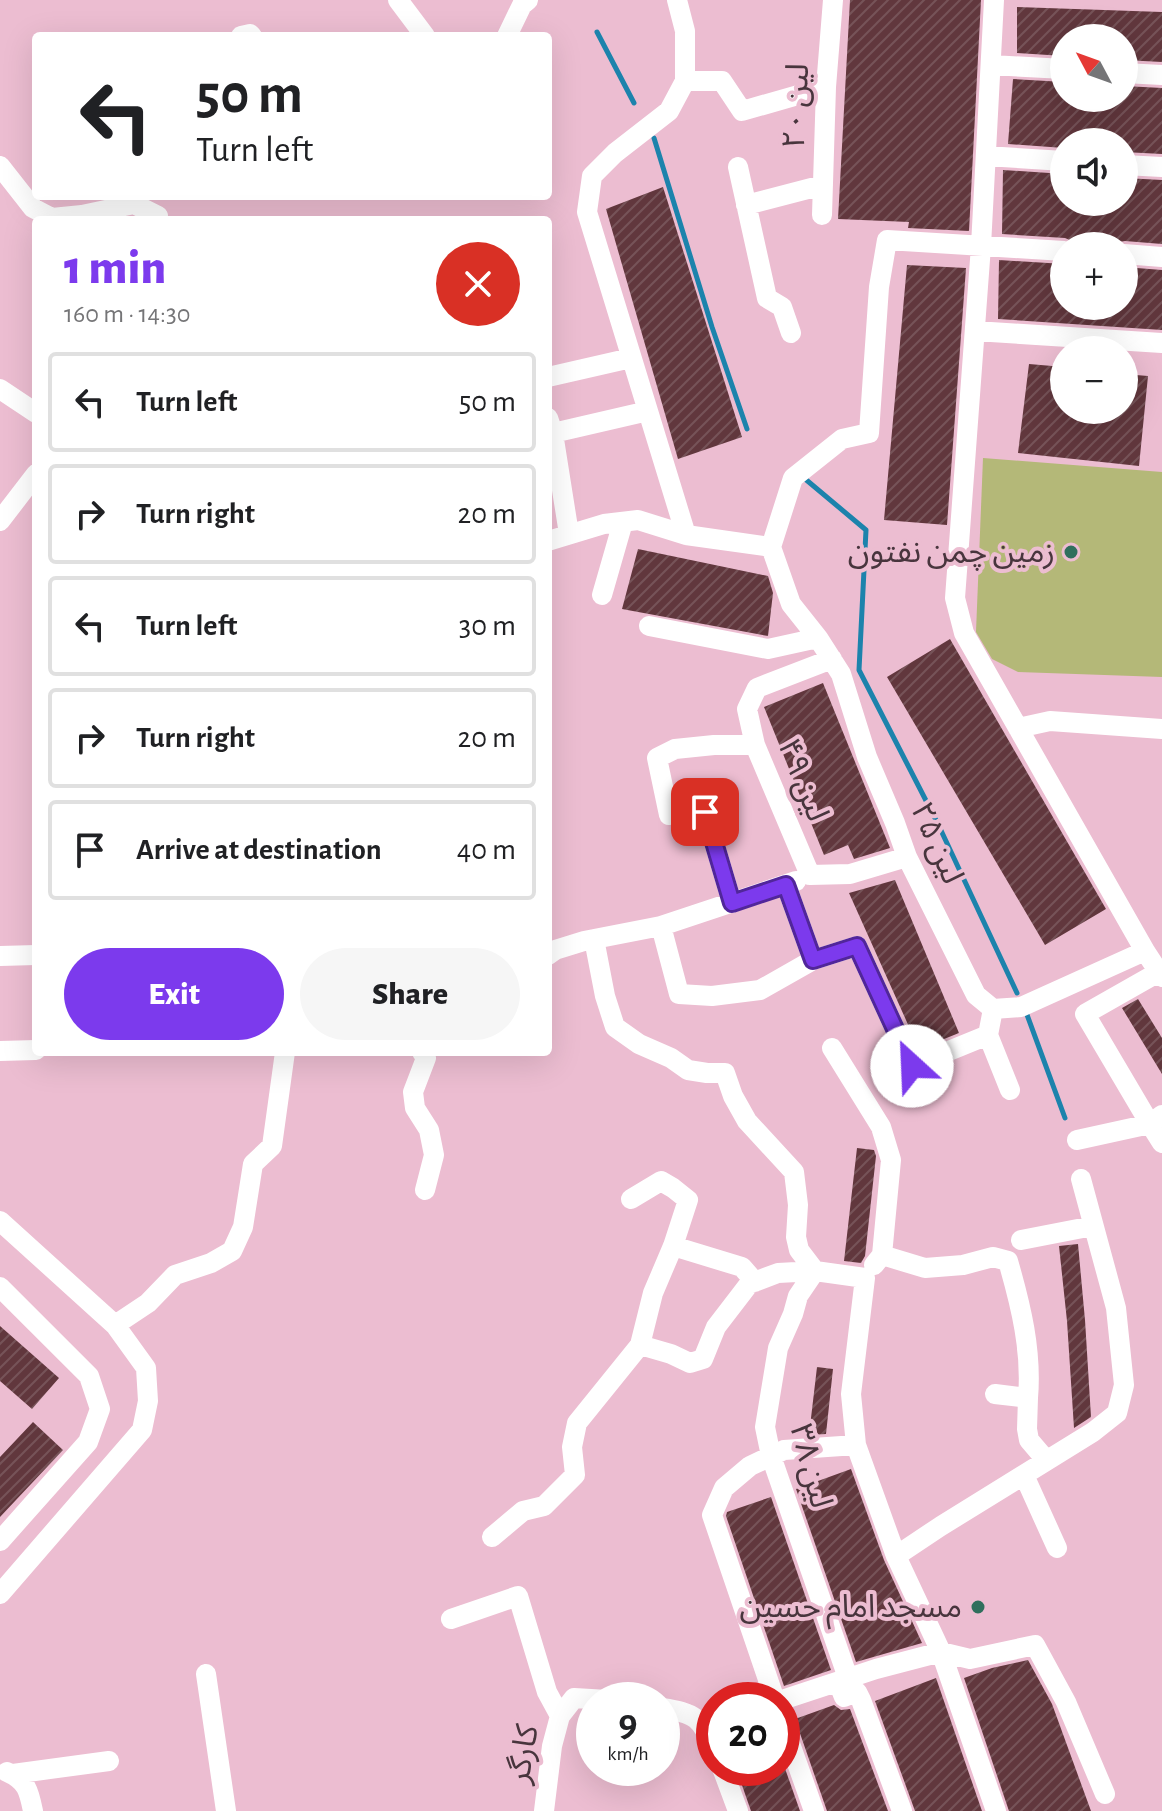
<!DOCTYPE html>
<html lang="en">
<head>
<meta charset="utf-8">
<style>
  :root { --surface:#fff; --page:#f6f6f6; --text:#202124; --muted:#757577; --line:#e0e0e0; --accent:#7c3aed }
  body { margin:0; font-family:"Alegreya Sans","Noto Sans Arabic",sans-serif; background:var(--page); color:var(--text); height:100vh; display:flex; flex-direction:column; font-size:30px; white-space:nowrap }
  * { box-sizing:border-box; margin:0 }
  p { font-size:26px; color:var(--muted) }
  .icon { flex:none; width:44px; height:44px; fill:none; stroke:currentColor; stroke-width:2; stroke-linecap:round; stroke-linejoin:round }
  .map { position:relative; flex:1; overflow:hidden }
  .drawer { position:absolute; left:32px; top:216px; width:520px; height:840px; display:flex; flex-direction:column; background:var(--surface); border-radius:8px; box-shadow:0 8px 32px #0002 }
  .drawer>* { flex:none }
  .hud { position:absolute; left:32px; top:32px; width:520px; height:168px; border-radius:8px; box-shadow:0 8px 32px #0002; background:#fff; color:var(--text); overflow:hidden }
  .needle { width:52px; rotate:311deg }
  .controls { position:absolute; left:1050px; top:24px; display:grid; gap:16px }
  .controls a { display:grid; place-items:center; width:88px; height:88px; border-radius:50%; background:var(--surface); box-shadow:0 8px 32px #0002; font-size:40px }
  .speed { position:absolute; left:576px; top:1682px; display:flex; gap:16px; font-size:40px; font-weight:700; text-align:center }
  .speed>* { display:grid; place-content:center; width:104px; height:104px; border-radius:50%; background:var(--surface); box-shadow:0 8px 32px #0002; line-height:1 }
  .speed small { font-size:20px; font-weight:400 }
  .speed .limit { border:12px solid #d22; background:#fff; color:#111 }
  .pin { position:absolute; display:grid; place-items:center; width:68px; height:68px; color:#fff; margin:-34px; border-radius:16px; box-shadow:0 4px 12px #0006 }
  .me { position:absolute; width:88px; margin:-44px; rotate:335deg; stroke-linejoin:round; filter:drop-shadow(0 0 6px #0008) }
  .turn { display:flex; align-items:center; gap:28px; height:168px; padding:0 32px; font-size:36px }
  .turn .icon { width:104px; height:104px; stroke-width:2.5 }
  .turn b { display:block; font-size:56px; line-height:68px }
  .round { display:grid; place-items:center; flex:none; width:84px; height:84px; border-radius:42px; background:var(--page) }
  .overview { display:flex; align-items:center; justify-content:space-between; height:136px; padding:0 32px }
  h1 { font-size:48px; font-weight:800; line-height:60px; color:var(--accent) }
  .cta { display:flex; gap:16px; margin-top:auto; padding:16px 32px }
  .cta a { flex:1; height:92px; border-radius:48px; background:var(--accent); color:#fff; font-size:32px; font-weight:800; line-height:92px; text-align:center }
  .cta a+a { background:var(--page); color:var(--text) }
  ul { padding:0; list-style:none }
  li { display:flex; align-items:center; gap:24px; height:100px; margin:0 16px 12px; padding:0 16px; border:4px solid var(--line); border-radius:8px }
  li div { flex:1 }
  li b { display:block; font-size:30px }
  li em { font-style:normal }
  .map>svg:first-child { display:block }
</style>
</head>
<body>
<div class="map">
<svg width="1162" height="1811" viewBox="0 0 1162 1811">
  <defs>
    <pattern id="building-hatch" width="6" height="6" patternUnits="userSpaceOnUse" patternTransform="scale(2)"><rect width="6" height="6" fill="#61373d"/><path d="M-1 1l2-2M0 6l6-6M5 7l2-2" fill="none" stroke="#765358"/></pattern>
  </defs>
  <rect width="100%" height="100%" fill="#ecbdd1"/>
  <path fill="#b4b878" d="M983,458L1162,472V677L1018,672L992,659L976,632Z"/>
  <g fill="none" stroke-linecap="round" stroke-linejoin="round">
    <path stroke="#1c83ac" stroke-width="5" d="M597,32L634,103
      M654,138L712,327L747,429
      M804,478L866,530L859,670L938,824L1017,993
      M1026,1012L1065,1118"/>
  </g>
  <path fill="url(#building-hatch)" d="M850,0H981L969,231L908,228L909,222L838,219Z
    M1017,7L1162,12V62L1124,60V38H1064V56L1017,53Z
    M1013,79L1064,82V98H1124V86L1162,88V154L1124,152V142H1064V148L1008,144Z
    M1003,170L1064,174V202H1124V178L1162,180V244L1125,241L1119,242L1114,246H1076L1072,241L1065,238L1002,234Z
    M663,187L742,437L678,459L606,209Z
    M999,260L1064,264V306H1124V267L1162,270V330L998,319Z
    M907,265L966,268L947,525L884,520Z
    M1029,364L1064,367V410H1124V374L1148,376L1139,466L1018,453Z
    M638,549L768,576L773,593L768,636L622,609Z
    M950,639L1106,909L1045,945L887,677Z
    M823,683L890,848L854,859L848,845L824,855L764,707Z
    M895,880L959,1033L919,1049L849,893Z
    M1138,999L1162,1038V1074L1122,1008Z
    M857,1148L874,1150L876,1156L865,1256L861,1263L844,1261Z
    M1078,1244L1085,1320L1091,1417L1074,1428L1067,1321L1059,1246Z
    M0,1326L59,1378L32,1409L0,1381Z
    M817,1367L833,1369L829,1406L826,1434L809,1435Z
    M33,1422L63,1450L0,1517V1457Z
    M851,1469L884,1560L922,1643L856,1662L796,1489Z
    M771,1497L831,1670L784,1686L726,1516L727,1512Z
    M1028,1660L1052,1704L1091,1811H1009L964,1678L992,1668Z
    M936,1678L982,1811H915L875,1701Z
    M834,1705L841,1710L850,1709L888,1811H827L795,1719Z
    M782,1760L800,1811H751L736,1768H782Z"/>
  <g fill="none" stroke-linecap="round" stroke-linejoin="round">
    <path stroke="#fff" stroke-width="20" d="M398,0L425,36
      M677,0L685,31V81
      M994,0L981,246L955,598L964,633L1145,951L1162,977
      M241,36L250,34L252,36
      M507,36L522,5L528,0
      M991,65L1064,69
      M1124,73L1162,75
      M986,156L1064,161
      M1124,165L1162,167
      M0,166L33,208L52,218L82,215L134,204L158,216L157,220
      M738,167L767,298L782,307L791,333
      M746,205L823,185
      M822,215L826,87L833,0
      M1124,254L1162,257
      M975,331L1162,343
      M548,377L631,358
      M0,389L36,413
      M548,418L553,433L569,534
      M553,433L648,411
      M0,521L36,474
      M686,535L587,212L592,176L615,153L669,111L685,81H722L742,111L826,87
      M548,541L604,524L638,520L686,535L771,547L793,478L842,439L869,433L879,287L887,240L1064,251
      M771,547L791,604L818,638L841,674L867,757L895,823L907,857L976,995L993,1009L1021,1007L1145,951
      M602,595L623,522
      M649,626L768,649L818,638
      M832,659L757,688L747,709L755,745L810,875L850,874L907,857
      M1018,728L1050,721L1162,729
      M705,812L732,903
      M669,815L657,758L675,749L714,745H755
      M786,885L813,960L857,946L912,1066L988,1035L993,1009
      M661,926L679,994L712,996L760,990L813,960
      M594,939L605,996L615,1027L639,1044L671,1058L688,1070L707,1073H725L733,1096L747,1121L794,1172L798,1205L796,1237L799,1250L815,1271L865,1278L851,1394L856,1445L896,1556L941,1652L996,1811
      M548,955L555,950L584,941L661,926L796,881
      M0,956L36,955
      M988,1035L1010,1090
      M832,1048L881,1127L891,1160L882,1255L874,1265
      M0,1051L36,1050
      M422,1052L426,1058L413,1092L415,1108L429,1130L434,1155L425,1190
      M1162,1115L1150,1124L1162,1143
      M1077,1140L1150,1124L1085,1014L1159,972
      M631,1199L661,1181L673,1188L688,1200L673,1246L653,1293L640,1345
      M0,1221L115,1325L146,1368L148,1401L142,1430L0,1594
      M1021,1240L1093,1226
      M673,1246L742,1267L755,1282
      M882,1255L925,1268L963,1265L993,1257L1008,1261C1021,1306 1032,1351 1028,1398
      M815,1271L798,1296L793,1314L778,1348L765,1427L771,1456L848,1678
      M0,1287L89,1376L100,1409L88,1442L0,1541
      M115,1325L148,1303L175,1275L211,1263L232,1251L243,1227L253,1164L272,1146L285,1052
      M995,1394L1028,1398L1027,1429L1029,1440L1046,1460
      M1024,1475L1057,1548
      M492,1537L523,1511L544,1506L575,1475L572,1447L577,1423L640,1345L671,1354L690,1363L703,1359L716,1327L749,1284L778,1273L815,1271
      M896,1556L941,1526L1093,1432L1117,1413L1124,1385L1116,1308L1081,1179
      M451,1619L518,1596L547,1692L560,1716
      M206,1674L226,1811
      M838,1682L844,1697L857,1692L861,1700L902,1811
      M775,1700L712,1515L724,1488L750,1466L784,1450L856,1445
      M782,1700L876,1669L941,1652L970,1659L1035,1645L1066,1702L1105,1794
      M662,1708C695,1713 702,1718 714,1749
      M782,1721L814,1811
      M722,1768L738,1811
      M7,1772C27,1781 29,1791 33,1811
      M13,1774L109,1761
      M544,1811L552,1746L560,1716L574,1698L608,1700"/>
  </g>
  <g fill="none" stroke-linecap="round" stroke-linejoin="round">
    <defs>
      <path id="route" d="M705,812L732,903L786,885L813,960L857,946L912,1066"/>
    </defs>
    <use href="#route" stroke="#51269a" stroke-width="20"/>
    <use href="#route" stroke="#7c3aed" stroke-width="14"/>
  </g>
  <g fill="#306f5d" stroke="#ecbdd1" stroke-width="3">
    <circle cx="1071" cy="552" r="8"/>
    <circle cx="978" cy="1607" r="8"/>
  </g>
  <g text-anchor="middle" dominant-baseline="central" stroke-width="8" stroke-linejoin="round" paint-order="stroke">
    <g font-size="32" fill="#48353d" stroke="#ecbdd1">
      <text transform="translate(796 106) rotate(-87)">لین ۲۰</text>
      <text transform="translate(803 780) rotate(68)">لین ۴۹</text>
      <text transform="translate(937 843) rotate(66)">لین ۲۵</text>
      <text transform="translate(811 1466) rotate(75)">لین ۳۸</text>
      <text transform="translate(523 1754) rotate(-80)">کارگر</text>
    </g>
    <g font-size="32" fill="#48353d" stroke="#ecbdd1" text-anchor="end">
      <text x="1055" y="552">زمین چمن نفتون</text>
      <text x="962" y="1607">مسجد امام حسین</text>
    </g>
  </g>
</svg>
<div class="controls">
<a><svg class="needle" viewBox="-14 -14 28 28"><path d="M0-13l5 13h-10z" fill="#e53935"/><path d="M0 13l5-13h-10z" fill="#757577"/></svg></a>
<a><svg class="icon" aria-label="sound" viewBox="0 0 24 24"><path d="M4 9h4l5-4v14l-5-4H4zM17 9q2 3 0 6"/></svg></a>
<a>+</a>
<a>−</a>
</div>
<div class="speed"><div>9<small>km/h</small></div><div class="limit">20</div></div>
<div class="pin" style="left:705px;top:812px;background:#d93025"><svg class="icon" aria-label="arrive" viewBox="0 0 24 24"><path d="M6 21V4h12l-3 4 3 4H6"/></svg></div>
<svg class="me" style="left:912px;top:1066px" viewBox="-20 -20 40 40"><circle r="19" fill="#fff"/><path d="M0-13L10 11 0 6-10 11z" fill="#7c3aed"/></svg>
<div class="hud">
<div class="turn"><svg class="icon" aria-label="left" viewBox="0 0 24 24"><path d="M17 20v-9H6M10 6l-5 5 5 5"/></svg><div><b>50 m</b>Turn left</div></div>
</div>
<section class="drawer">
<div class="overview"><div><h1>1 min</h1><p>160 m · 14:30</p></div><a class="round" style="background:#d93025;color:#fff"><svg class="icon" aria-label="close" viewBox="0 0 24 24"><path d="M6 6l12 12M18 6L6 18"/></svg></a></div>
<ul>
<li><svg class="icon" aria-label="left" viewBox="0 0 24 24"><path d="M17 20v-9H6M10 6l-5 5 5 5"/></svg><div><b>Turn left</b></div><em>50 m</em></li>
<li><svg class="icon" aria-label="right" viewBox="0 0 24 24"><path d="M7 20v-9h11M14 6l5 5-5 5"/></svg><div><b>Turn right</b></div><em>20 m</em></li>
<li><svg class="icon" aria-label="left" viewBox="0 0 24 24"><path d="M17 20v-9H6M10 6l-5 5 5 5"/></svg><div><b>Turn left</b></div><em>30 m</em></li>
<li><svg class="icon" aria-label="right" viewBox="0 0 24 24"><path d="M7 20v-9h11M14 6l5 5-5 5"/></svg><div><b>Turn right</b></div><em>20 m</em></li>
<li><svg class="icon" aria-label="arrive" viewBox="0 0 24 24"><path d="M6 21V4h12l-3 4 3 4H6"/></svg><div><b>Arrive at destination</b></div><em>40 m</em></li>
</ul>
<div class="cta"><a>Exit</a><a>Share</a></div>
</section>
</div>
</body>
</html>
